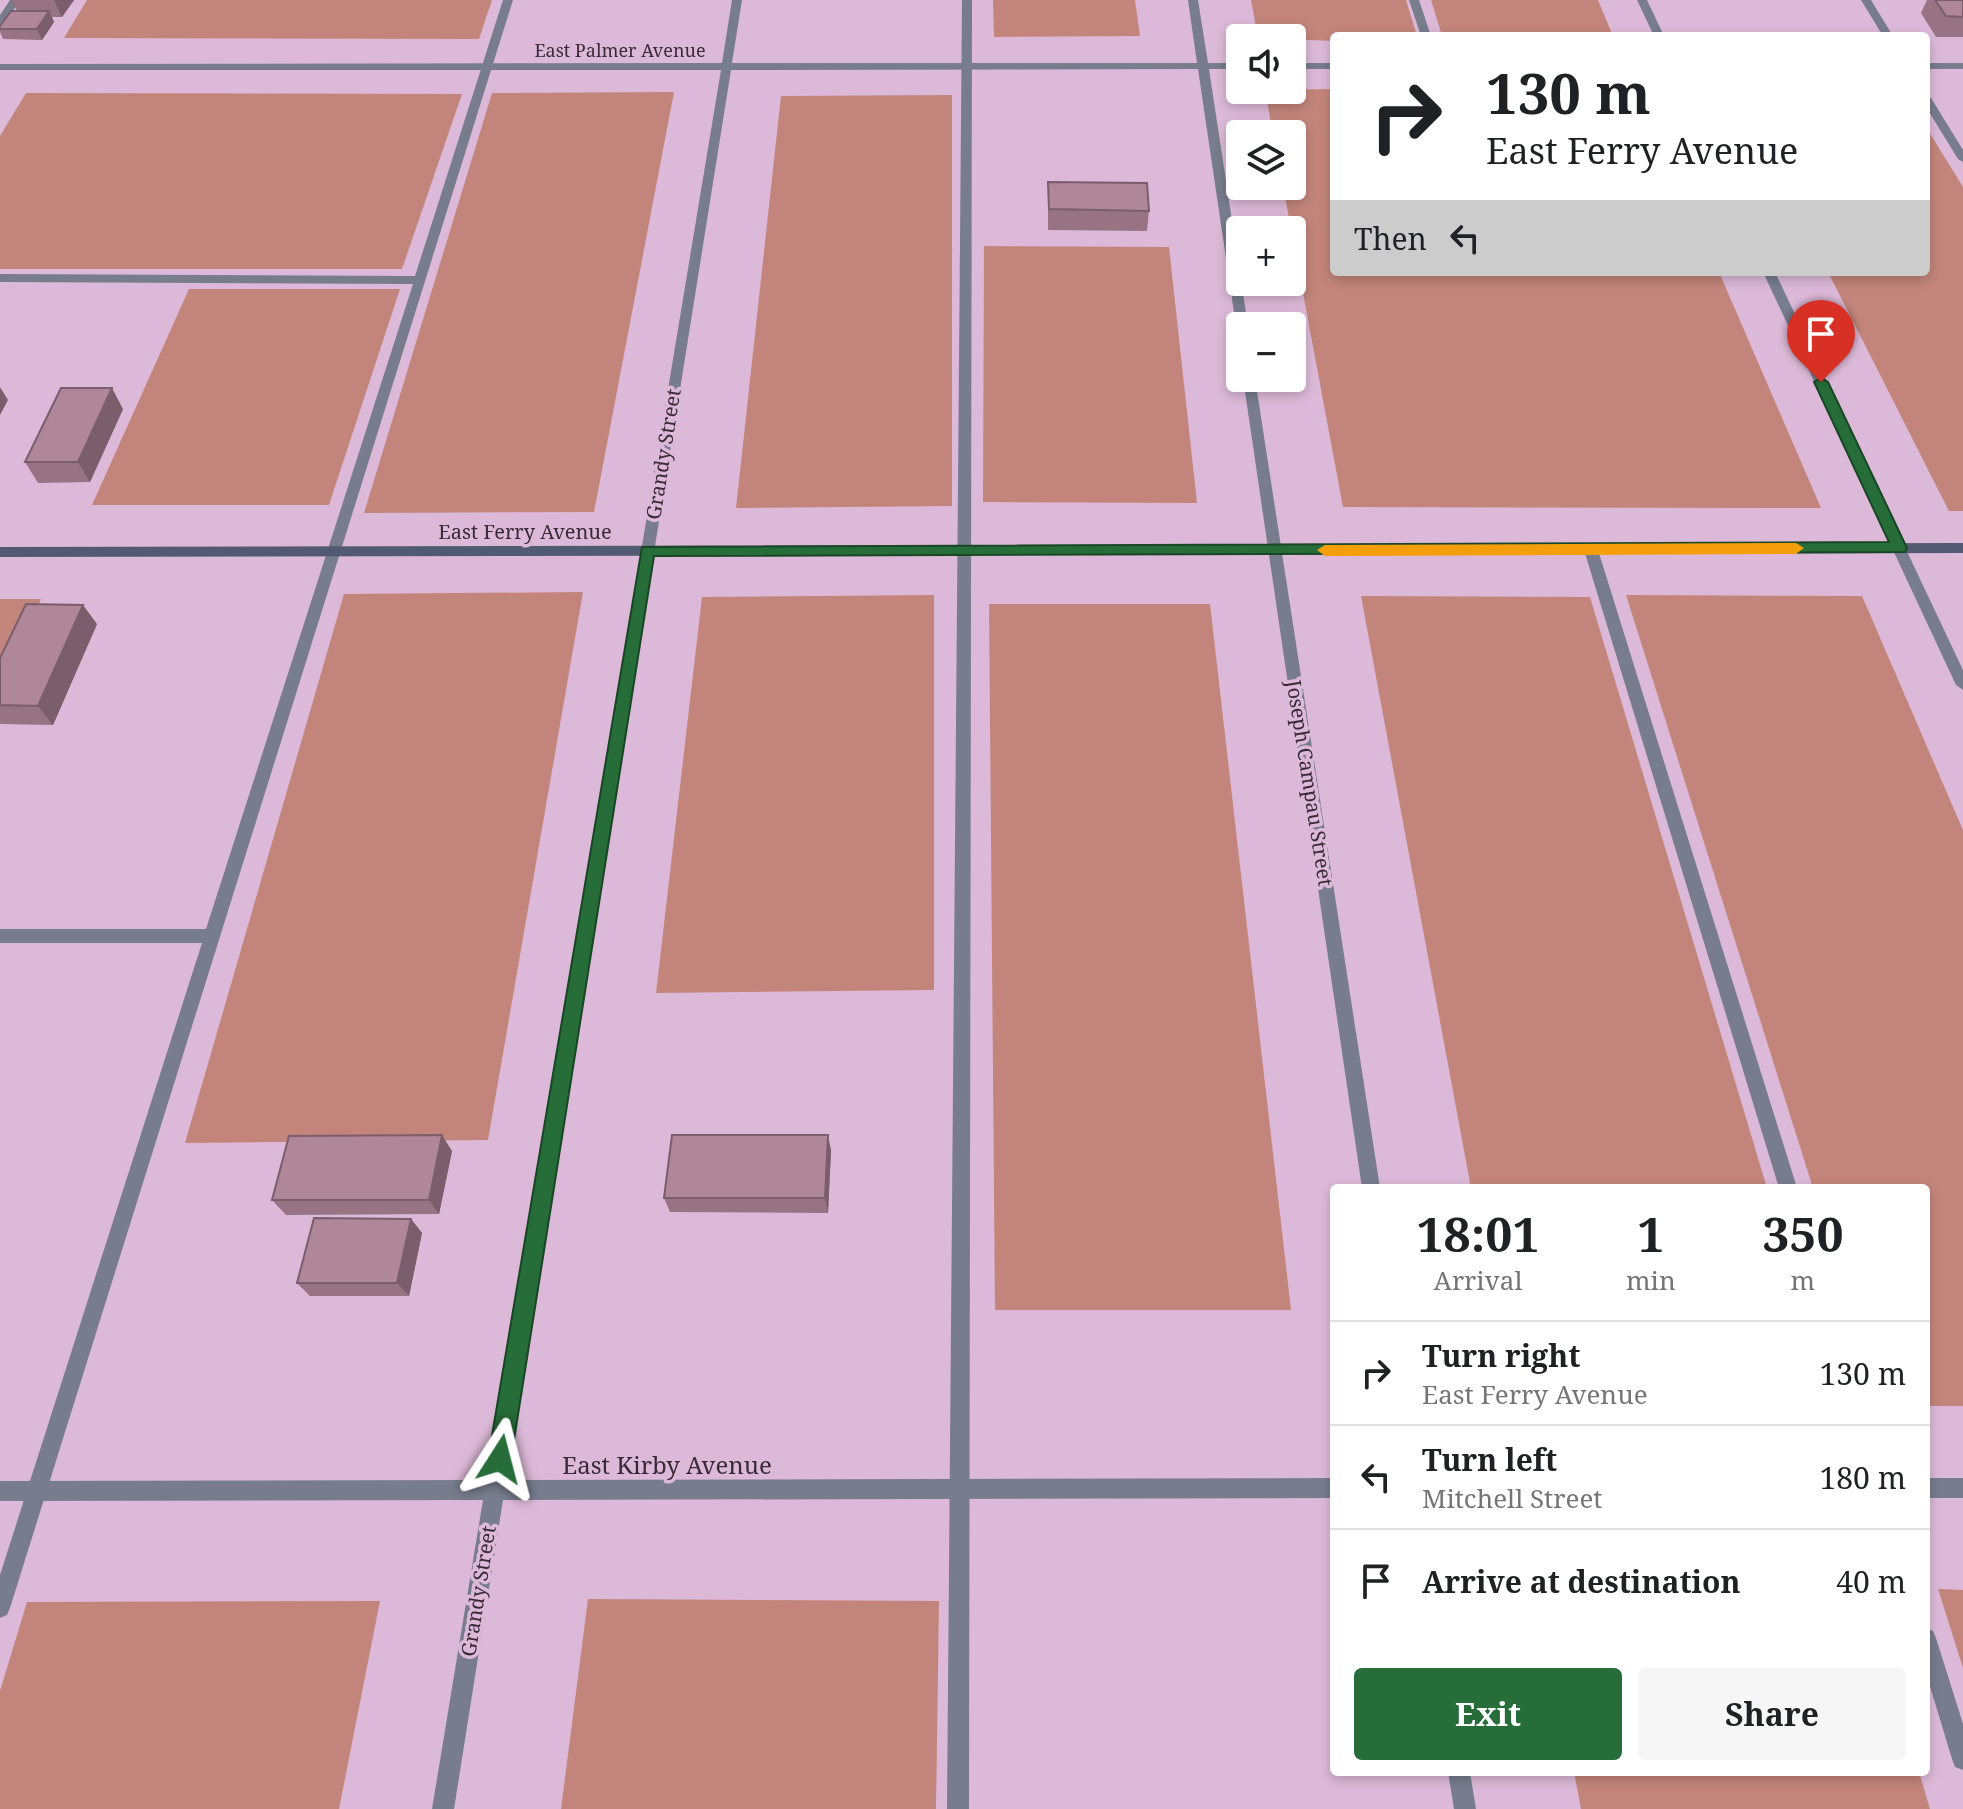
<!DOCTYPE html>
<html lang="en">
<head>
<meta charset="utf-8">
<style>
  :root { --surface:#fff; --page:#f6f6f6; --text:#202124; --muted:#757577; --line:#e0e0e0; --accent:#266d39 }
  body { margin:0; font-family:"Noto Serif",serif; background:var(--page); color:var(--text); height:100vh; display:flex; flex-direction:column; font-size:30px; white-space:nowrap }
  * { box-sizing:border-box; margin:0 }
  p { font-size:26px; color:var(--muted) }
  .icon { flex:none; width:44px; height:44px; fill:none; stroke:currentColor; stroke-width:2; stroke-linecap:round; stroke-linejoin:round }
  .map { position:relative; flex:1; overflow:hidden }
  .details { position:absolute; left:1330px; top:1184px; width:600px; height:592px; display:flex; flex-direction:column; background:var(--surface); border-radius:8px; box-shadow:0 4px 12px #0003 }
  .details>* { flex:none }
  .guide { position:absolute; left:1330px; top:32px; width:600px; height:244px; border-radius:8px; box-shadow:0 4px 12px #0003; background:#fff; color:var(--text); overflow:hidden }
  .tools { position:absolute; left:1226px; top:24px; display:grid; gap:16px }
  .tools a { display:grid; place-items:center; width:80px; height:80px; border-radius:8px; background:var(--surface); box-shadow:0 4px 12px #0003; font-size:40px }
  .pin { position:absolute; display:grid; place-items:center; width:68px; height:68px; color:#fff; margin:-82px -34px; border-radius:50% 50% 50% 0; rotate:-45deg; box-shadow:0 0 8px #0007 }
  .pin .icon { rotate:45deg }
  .me { position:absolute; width:88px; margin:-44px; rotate:9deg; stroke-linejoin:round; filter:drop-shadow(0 0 6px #0008) }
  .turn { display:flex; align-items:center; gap:28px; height:168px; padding:0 24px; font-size:36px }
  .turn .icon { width:104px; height:104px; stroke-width:2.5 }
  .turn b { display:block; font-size:56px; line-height:68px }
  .then { display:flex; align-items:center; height:76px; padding:0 24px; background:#0003; gap:16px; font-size:30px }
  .eta { display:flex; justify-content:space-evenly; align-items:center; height:136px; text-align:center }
  .eta b { font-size:48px; font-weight:700; line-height:56px }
  .button { display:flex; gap:16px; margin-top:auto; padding:16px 24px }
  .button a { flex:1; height:92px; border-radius:8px; background:var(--accent); color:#fff; font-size:32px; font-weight:700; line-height:92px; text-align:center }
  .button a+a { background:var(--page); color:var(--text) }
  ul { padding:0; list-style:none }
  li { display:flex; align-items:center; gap:24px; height:104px; padding:0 24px; border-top:2px solid var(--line) }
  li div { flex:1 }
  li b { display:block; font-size:30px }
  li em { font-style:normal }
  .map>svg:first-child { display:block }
</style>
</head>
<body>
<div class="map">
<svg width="1963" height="1809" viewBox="0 0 1963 1809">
  <rect width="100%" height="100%" fill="#dcb9d8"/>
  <path fill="#c3857b" d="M87,0H492L479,39L64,38Z
    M993,0H1135L1140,36L994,37Z
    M1251,0H1406L1417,36H1334V41L1258,38Z
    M1431,0H1598L1613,36H1442Z
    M1334,89V272H1719L1821,508L1343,507L1283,186H1292V134H1273L1265,90Z
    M674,92L594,512L364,513L492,93Z
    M26,93L462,94L402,269H0V136Z
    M952,95V506L736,508L781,96Z
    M1926,127L1963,187V511H1949L1828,272H1926Z
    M984,246L1169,247L1197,503L983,502Z
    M189,289H400L329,505H92Z
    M583,592L488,1140L185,1143L344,594Z
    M934,595V990L656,993L702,597Z
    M1626,595L1862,596L1963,830V1406H1926V1188H1813Z
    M1361,596L1590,597L1767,1188H1471Z
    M0,599H41L0,691Z
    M989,604H1210L1291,1310H995Z
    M1938,1589L1963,1590V1668Z
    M588,1599L939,1601L936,1809H561Z
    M380,1601L339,1809H0V1691L27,1602Z
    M1574,1772H1919L1930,1809H1581Z"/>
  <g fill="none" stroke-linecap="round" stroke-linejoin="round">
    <path fill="#777d8d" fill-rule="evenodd" d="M10,0H20L4,25L0,26V15Z
      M503,0H513L10,1608L7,1615L0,1618V1575L202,943H0V929H206L413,284L0,282V274L415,276Z
      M962,0H972L969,1809H947Z
      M1409,0H1419L1431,36H1421Z
      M1861,0H1871L1893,36H1883Z
      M1926,95L1931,98L1963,150V162L1958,159L1926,107Z
      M1591,545L1598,550L1797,1188H1779L1584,550Z
      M1926,1628L1933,1631L1936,1638L1963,1724V1770L1955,1767L1952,1759L1926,1673Z"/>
    <path fill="#777d8d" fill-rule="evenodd" d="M732,0H742L732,63H1197L1188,0H1198L1208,63H1240V69H1209L1248,326H1240V329L1236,326L1198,69L731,70L506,1480L1334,1478V1498L503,1500L454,1809H432L483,1500L0,1501V1481L487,1480L721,70H0V64L722,63Z
      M1637,0H1647L1664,36H1654Z
      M1292,63H1334V69H1292Z
      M1926,63H1963V69H1926Z
      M1763,272H1775L1963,670V690L1956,685Z
      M1243,378H1255L1380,1188H1362Z
      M1926,1478H1963V1498H1926Z
      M1448,1772H1470L1476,1809H1454Z"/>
    <path fill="#525a72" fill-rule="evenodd" d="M1963,543V553L0,557V547Z"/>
  </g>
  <path fill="#977384" d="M11,0H74L62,17H52L54,22L42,40L3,39L0,32V26L17,11Z
    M1927,0H1963V37H1936L1921,13Z
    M1048,182L1149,211L1147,231L1048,230Z
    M123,409L90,482L38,483L25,462Z
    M97,624L53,725L0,724V658Z
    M831,1150L828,1213L670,1212L664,1198Z
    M452,1151L439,1214L286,1215L272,1200Z
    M411,1219L422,1233L409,1296H310L297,1283Z"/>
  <path fill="#7b5e6b" d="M54,0H74L62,17Z
    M49,11L54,22L42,40L37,29Z
    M0,387L8,400L0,415Z
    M112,388L123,409L90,482L78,462Z
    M83,605L97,624L53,725L38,706Z
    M442,1135L452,1151L439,1214L429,1200Z
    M828,1135L831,1150L828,1213L825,1198Z
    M411,1219L422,1233L409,1296L397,1283Z"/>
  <path fill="#b08699" stroke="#7b5e6b" stroke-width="2" d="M1935,0H1963V17L1946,16Z
    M11,11H49L37,29H0V26Z
    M1048,182L1147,183L1149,211L1049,209Z
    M61,388H112L78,462H25Z
    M26,604L83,605L38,706L0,705V658Z
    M442,1135L429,1200H272L289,1136Z
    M672,1135H828L825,1198H664Z
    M314,1218L411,1219L397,1283H297Z"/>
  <path fill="#266d39" stroke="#194725" stroke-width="2" d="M1821,378L1828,382L1907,548L1905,552L654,556L511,1459L508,1467L500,1471L492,1467L488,1459L642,547L1889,542L1814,382Z"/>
  <path fill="#f59e0b" d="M1796,543L1804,548L1796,554L1325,556L1317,550L1325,545Z"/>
  <g text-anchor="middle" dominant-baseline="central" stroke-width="7" stroke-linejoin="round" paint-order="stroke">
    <g font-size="18" fill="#382a37" stroke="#dcb9d8">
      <text x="620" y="50">East Palmer Avenue</text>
    </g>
    <g font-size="20" fill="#382a37" stroke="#dcb9d8">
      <text transform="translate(663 454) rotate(-81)">Grandy Street</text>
      <text x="525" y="531">East Ferry Avenue</text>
      <text transform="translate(1310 783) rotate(81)">Joseph Campau Street</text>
      <text transform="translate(478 1591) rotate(-81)">Grandy Street</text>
    </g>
    <g font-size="24" fill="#382a37" stroke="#dcb9d8">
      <text x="667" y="1464">East Kirby Avenue</text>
    </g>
  </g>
</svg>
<div class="tools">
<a><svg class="icon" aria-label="sound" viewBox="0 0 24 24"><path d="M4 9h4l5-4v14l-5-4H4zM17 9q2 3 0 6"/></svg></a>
<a><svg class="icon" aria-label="layers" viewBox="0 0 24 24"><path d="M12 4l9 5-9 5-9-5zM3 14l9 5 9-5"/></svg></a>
<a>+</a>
<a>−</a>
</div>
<div class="pin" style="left:1821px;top:382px;background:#d93025"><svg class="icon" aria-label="arrive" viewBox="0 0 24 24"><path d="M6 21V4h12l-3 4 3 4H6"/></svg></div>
<svg class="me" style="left:500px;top:1459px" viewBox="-20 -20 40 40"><path d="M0-17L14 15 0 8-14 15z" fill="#266d39" stroke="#fff" stroke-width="4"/></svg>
<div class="guide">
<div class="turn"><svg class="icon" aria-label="right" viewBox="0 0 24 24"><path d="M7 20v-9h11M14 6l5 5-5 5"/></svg><div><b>130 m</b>East Ferry Avenue</div></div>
<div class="then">Then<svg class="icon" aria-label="left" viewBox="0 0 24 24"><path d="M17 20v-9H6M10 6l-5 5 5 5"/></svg></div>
</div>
<section class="details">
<div class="eta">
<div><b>18:01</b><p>Arrival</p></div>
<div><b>1</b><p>min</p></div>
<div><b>350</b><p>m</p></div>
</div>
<ul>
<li><svg class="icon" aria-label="right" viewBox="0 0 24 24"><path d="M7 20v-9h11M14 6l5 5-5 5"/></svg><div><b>Turn right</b><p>East Ferry Avenue</p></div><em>130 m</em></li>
<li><svg class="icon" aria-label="left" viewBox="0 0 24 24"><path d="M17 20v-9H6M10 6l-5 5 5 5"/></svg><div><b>Turn left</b><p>Mitchell Street</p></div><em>180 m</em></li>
<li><svg class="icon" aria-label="arrive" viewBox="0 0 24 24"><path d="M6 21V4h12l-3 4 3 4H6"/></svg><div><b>Arrive at destination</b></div><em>40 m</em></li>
</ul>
<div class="button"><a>Exit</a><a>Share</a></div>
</section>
</div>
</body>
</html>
